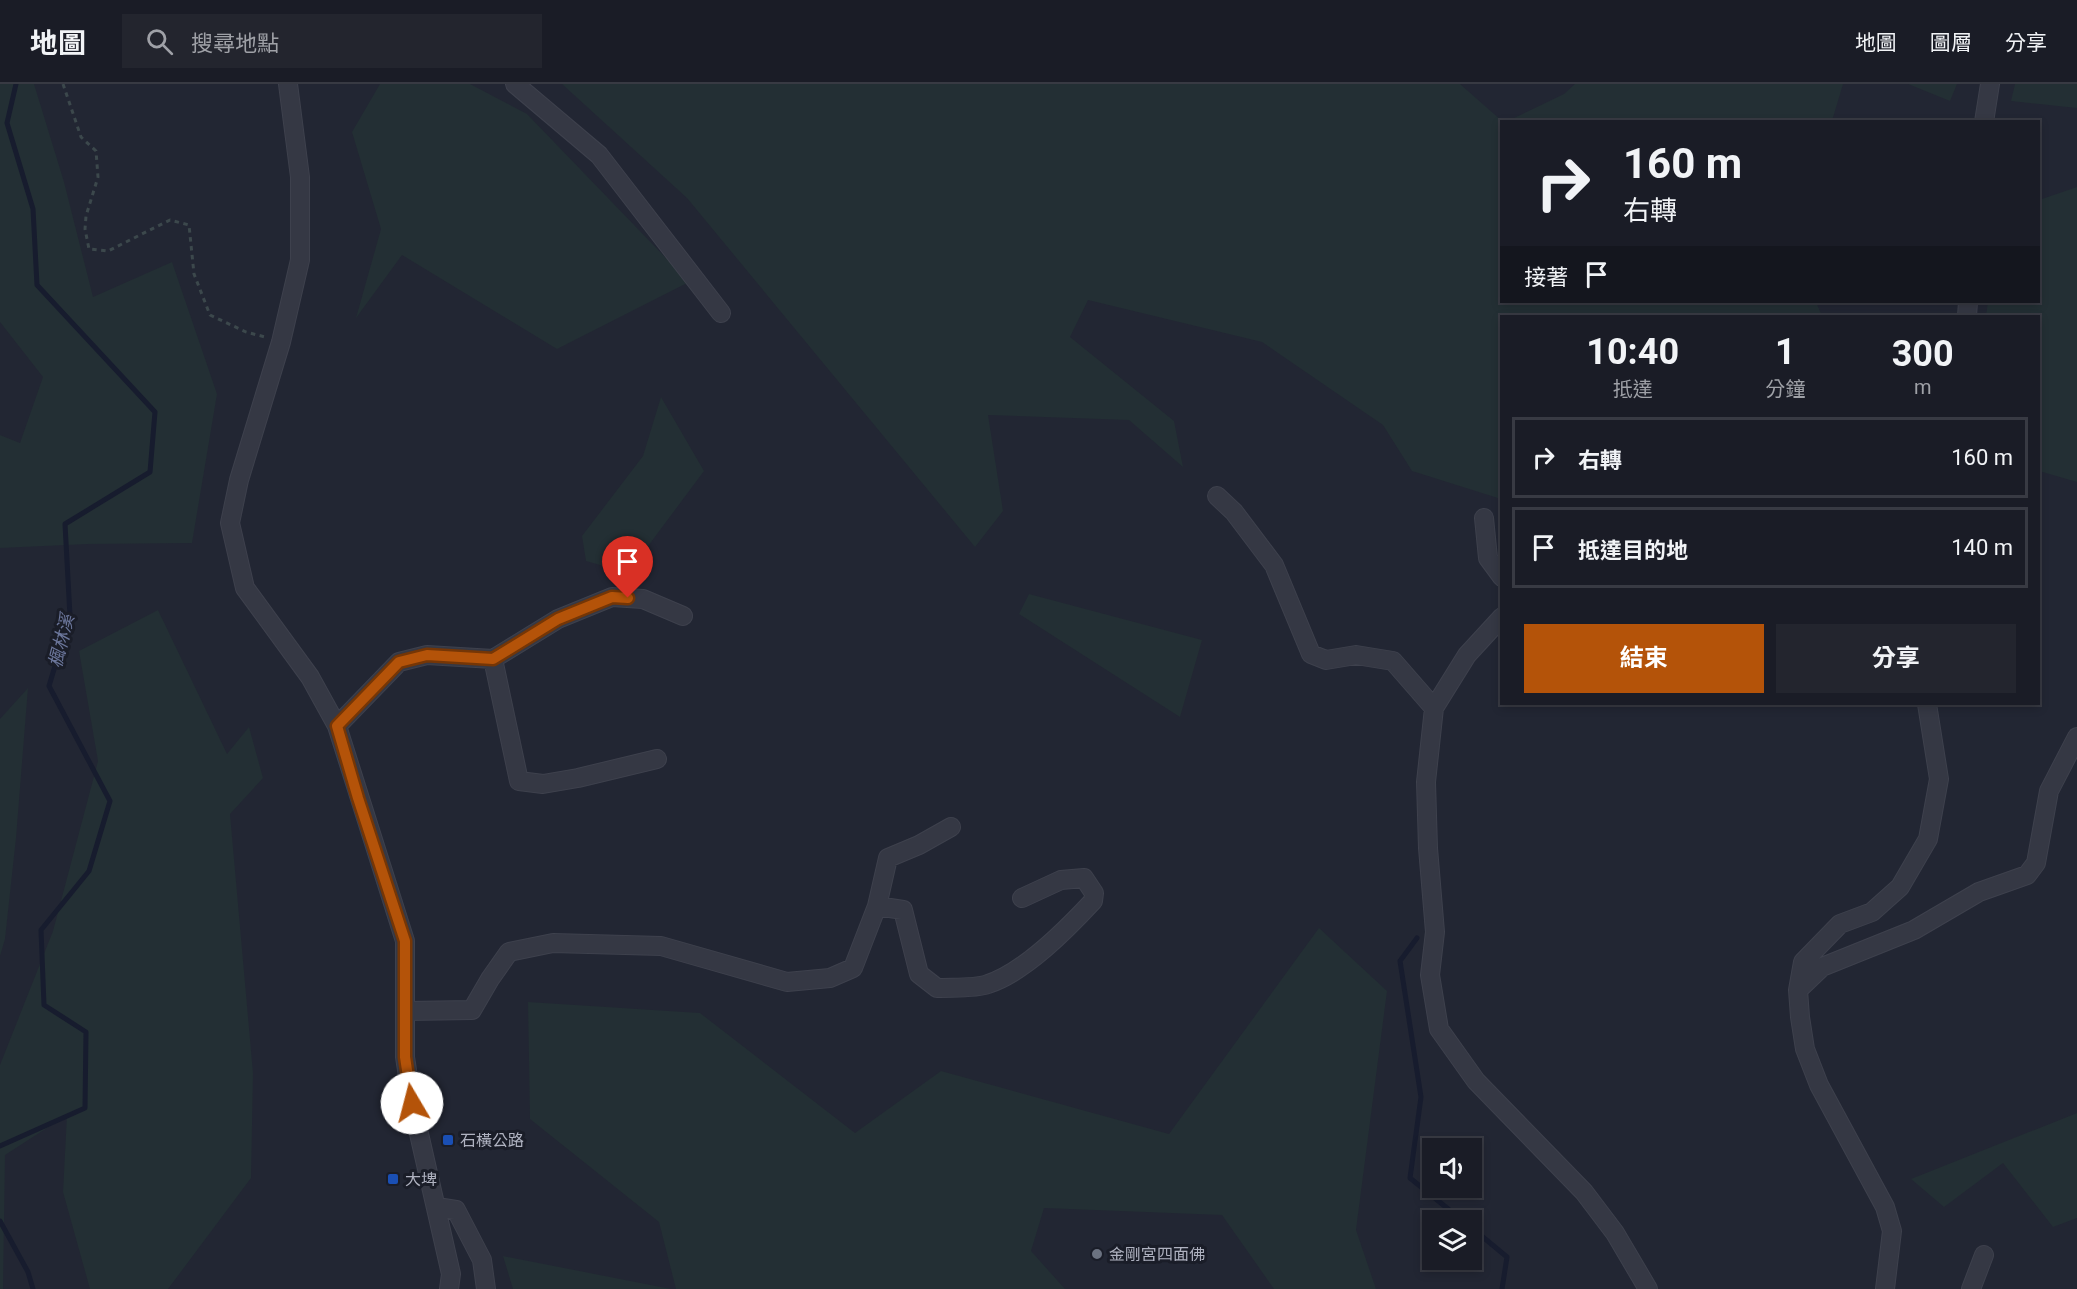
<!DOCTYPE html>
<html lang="zh-TW">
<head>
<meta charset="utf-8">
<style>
  :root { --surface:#1a1c26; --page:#23252e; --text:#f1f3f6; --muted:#9fa1a7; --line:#383a43; --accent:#b45309 }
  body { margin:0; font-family:Roboto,"Noto Sans TC",sans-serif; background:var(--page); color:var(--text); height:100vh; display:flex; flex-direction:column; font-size:22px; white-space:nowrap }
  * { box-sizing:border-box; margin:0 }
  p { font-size:20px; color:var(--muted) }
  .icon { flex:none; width:33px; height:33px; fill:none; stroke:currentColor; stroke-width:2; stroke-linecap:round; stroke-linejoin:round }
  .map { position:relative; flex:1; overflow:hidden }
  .panel { position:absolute; left:1500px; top:231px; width:540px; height:390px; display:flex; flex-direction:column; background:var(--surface); border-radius:0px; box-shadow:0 3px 9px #0003,0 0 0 2px var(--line) }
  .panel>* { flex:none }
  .top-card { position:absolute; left:1500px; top:36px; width:540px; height:183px; border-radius:0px; box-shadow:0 3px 9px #0003,0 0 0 2px var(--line); background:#1a1c26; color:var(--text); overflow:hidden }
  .fabs { position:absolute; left:1422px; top:1054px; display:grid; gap:12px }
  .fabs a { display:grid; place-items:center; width:60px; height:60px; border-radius:0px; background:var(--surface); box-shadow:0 3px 9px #0003,0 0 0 2px var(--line); font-size:30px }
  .pin { position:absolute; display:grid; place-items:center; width:51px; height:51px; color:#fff; margin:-62px -26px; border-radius:50% 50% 50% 0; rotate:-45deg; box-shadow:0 0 6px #0007 }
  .pin .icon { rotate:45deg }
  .me { position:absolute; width:66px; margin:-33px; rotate:352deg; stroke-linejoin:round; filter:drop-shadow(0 0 4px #0008) }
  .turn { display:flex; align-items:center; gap:21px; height:126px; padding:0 24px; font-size:27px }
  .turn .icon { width:78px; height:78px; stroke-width:2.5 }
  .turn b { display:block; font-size:42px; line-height:51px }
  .then { display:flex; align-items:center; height:57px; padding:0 24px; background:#0003; gap:12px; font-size:22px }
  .eta { display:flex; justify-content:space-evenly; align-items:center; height:102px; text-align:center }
  .eta b { font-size:36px; font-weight:700; line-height:42px }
  .action { display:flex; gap:12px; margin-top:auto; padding:12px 24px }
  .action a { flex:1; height:69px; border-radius:0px; background:var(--accent); color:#fff; font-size:24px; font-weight:700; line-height:69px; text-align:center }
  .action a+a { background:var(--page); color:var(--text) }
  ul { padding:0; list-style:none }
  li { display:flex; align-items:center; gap:18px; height:81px; margin:0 12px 9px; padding:0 12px; border:3px solid var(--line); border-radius:0px }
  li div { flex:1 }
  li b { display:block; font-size:22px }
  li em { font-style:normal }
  header { display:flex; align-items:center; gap:36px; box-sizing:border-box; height:84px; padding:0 30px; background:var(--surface); border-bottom:2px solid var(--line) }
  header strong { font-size:28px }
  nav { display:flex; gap:33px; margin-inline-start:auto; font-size:21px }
  .search { width:420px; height:54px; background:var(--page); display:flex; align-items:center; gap:15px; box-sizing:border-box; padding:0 21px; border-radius:0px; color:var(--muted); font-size:22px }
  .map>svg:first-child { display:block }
</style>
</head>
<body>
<header>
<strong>地圖</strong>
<div class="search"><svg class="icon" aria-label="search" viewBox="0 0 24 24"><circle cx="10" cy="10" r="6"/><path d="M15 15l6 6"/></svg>搜尋地點</div>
<nav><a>地圖</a><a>圖層</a><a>分享</a></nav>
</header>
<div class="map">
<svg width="2077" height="1205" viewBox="0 0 2077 1205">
  <rect width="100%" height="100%" fill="#222633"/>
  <path fill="#232f34" d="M0,0H34L64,98L93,213L172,178L217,310L192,459L88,460L0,464V351L20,359L43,293L0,238Z
    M380,0H470L527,30L689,198L557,265L402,171L356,234L381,145L352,48Z
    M562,0H1460L1502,37V218H1816L1822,232H1502L1501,415L1412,387L1383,341L1262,258L1088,216L1070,253L1174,337L1183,383L1129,336L988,331L1003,427L975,463L687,114Z
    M1575,0H1843L1832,37H1508L1564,10Z
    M1908,0H1957L1950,17Z
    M2015,0H2077V24L2011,17Z
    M2077,103V398L2039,387L2038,232H1986L1988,218H2038L2039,116Z
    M661,313L704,387L628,489L586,477L582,452L643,372Z
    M1029,510L1202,556L1180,633L1019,530Z
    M158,526L227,670L249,643L263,694L230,730L253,989L251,1094L168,1205H90L63,1108L67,1031L5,1071L3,1205H0V981L53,847L98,677L79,567Z
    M28,604L16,754L5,855L0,872V635Z
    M1319,844L1387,907L1356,1146L1376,1205H1274L1222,1131L1044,1124L1031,1167L1065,1205H676L659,1138L530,1035L528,918L700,929L855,1049L941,987L1169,1050Z
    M2077,1029V1134L2053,1143L2003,1079L1944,1123L1911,1095Z
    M503,1172L671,1205H513Z"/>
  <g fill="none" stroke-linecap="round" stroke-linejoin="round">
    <path stroke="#171c2e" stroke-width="5" d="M1417,854L1400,877L1421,1013L1410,1094L1463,1137
      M0,1062L85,1024L86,948L44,921L41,846L89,787L110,717L49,602L70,532L65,440L150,388L155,328L37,201L33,125L7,39L16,0
      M0,1137L28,1188L33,1205
      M1472,1144L1507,1173L1502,1205"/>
    <defs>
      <path id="minor" d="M288,0L300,93V176L281,258L239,396L230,439L245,504L310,593L337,642L405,857V973L412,1019L451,1190L449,1205
        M515,0L599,71L721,229
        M1984,38L1990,0
        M1967,232L1968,218
        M1217,412L1234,428L1274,481L1311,570L1326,576L1356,571L1393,577L1434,624
        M1484,434L1488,474L1502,493
        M1502,533L1467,571L1434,624L1426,698L1428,764L1435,848L1430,891L1439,945L1476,997L1584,1108L1615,1149L1648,1205
        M493,575L519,697L543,700L578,694L657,675
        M337,642L399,578L427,571L493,575L558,535L612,513L643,515L683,532
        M877,822L903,826L919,890L937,904C951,903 975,905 988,900C1025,888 1067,845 1093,817L1094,809L1084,794L1061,796L1022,814
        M1798,906L1822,883L1914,846L1979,808L2027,791L2036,779L2049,707L2077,653
        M406,927L472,926L490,895L509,868L553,859L661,862L787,898L830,894L853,884L877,822L888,774L919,761L951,743
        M437,1123L456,1126L482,1176L486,1205
        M1885,1205L1892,1147L1885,1123L1819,1001L1805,965L1800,933L1798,906L1803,878L1840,840L1872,828L1900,803L1928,755L1939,695L1927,620
        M1971,1205L1984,1171"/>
    </defs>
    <use href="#minor" stroke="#3e414d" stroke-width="20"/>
    <path stroke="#3c484c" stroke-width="3" stroke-dasharray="4.5 4.5" stroke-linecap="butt" d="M63,0L81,53L96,67L98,93L86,132L85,145L89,165L108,167L170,136L189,141L194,190L210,231L246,248L265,253"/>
    <use href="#minor" stroke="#353844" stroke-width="18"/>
  </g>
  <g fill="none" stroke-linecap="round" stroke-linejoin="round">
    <defs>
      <path id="route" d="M412,1019L405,973V857L358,714L337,642L399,578L427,571L493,575L558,535L612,513L628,514"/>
    </defs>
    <use href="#route" stroke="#753606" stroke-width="15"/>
    <use href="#route" stroke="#b45309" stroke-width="10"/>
  </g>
  <g fill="#1a4fb4" stroke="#1a1d28" stroke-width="2">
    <rect x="442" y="1050" width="12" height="12" rx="3"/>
    <rect x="387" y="1089" width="12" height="12" rx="3"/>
  </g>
  <circle fill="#6b7280" stroke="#1a1d28" stroke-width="2" cx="1097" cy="1170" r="6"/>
  <g text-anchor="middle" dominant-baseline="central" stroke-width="6" stroke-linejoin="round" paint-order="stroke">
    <g font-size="16" fill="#afb2c0" stroke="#1a1d28" text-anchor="start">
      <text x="460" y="1056">石橫公路</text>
      <text x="405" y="1095">大埤</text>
      <text x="1109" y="1170">金剛宮四面佛</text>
    </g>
    <g font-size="18" font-style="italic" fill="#6c779c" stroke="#1a1d28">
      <text transform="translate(61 557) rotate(-76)">楓林溪</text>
    </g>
  </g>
</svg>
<div class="fabs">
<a><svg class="icon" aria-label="sound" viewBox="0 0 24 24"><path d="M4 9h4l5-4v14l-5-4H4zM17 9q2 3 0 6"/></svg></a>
<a><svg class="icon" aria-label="layers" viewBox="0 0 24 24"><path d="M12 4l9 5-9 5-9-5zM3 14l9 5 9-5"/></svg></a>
</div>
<div class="pin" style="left:628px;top:514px;background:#d93025"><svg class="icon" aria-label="arrive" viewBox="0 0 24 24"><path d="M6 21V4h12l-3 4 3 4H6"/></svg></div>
<svg class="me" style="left:412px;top:1019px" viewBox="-20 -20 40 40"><circle r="19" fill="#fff"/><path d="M0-13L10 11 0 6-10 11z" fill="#b45309"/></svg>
<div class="top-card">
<div class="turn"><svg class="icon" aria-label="right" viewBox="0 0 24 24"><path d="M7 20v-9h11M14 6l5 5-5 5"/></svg><div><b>160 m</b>右轉</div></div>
<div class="then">接著<svg class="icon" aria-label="arrive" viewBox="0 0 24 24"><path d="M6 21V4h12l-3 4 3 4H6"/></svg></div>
</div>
<section class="panel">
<div class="eta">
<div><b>10:40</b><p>抵達</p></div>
<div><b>1</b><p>分鐘</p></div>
<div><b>300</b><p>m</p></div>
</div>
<ul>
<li><svg class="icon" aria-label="right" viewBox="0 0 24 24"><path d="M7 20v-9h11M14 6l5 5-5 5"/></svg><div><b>右轉</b></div><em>160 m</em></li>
<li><svg class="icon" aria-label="arrive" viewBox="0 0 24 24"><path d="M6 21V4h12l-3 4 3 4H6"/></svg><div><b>抵達目的地</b></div><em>140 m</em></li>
</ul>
<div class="action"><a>結束</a><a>分享</a></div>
</section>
</div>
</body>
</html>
